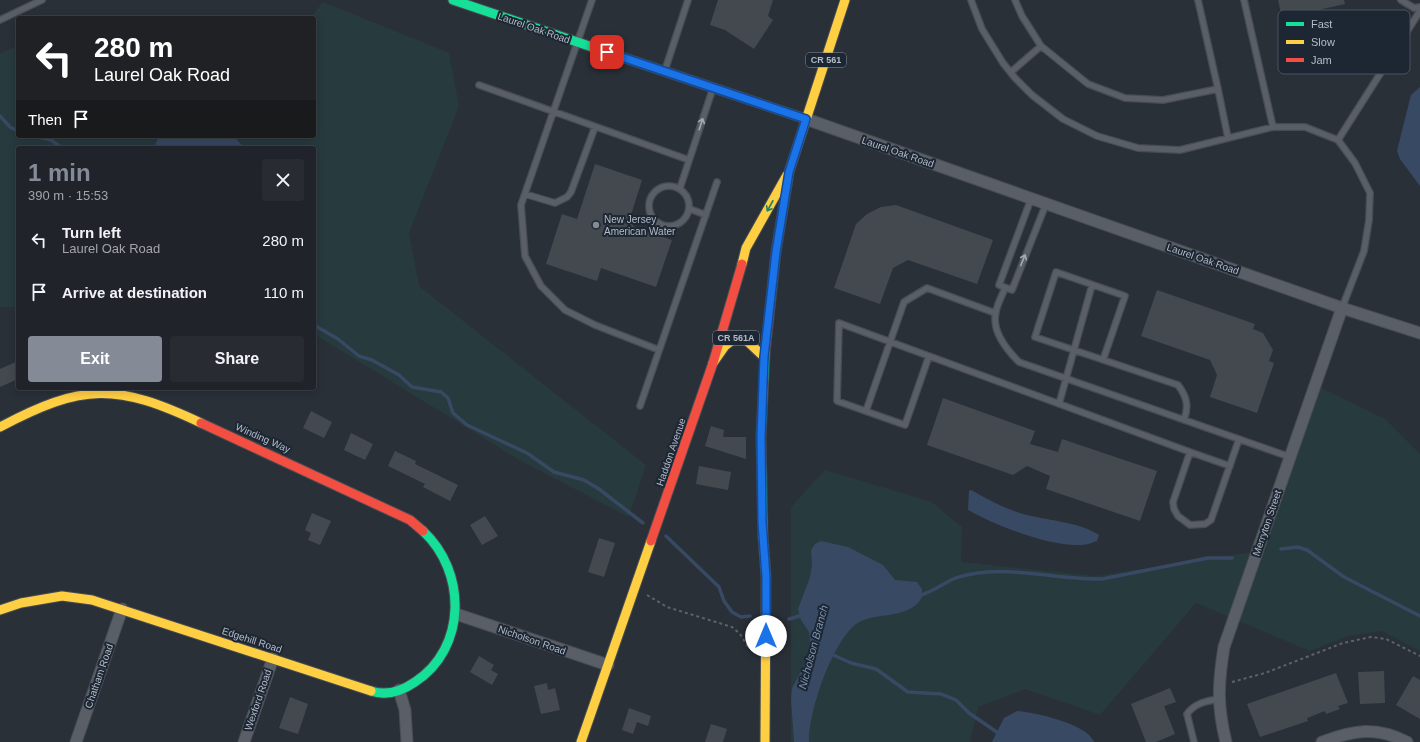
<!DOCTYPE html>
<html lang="en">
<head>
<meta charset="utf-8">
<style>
  :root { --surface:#20242a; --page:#282c32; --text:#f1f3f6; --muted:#a2a4a8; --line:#3d4147; --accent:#848b96 }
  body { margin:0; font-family:Arial,sans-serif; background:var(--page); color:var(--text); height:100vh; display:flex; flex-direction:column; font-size:15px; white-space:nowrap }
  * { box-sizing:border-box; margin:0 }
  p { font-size:13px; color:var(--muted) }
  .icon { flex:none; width:22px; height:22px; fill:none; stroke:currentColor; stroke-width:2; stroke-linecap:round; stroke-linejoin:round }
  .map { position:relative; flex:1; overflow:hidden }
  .drawer { position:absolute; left:16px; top:146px; width:300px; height:244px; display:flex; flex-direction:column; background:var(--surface); border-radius:4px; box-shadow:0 2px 10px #0003,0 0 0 1px var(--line) }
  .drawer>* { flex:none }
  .top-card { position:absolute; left:16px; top:16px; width:300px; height:122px; border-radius:4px; box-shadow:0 2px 10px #0003,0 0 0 1px var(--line); background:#202124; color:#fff; overflow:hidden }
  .pin { position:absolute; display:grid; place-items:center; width:34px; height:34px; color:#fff; margin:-17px; border-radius:8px; box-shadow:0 2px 6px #0006 }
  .me { position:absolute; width:44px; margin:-22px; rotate:0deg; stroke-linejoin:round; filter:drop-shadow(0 0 3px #0008) }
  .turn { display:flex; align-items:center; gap:14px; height:84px; padding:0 12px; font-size:18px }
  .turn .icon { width:52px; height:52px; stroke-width:2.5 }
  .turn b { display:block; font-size:28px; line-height:34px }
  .then { display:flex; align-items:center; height:38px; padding:0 12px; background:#0003; gap:8px; font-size:15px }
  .round { display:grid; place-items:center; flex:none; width:42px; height:42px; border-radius:4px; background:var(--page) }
  .headline { display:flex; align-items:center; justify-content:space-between; height:68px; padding:0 12px }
  h1 { font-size:24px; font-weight:700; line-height:30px; color:var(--accent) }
  .primary-button { display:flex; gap:8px; margin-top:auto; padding:8px 12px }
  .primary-button a { flex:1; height:46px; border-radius:4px; background:var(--accent); color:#fff; font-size:16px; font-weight:700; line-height:46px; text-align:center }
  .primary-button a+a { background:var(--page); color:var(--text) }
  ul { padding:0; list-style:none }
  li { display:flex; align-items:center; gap:12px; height:52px; padding:0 12px }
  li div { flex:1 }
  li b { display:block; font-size:15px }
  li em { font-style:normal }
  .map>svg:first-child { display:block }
</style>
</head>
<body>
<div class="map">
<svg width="1420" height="742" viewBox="0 0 1420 742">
  <rect width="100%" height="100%" fill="#2a3038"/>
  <path fill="#273a3e" d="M323,2L449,53L459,106L409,233L419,286L646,465L629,517L521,461L314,334V148H18V307H0V54L18,45V136H314V18H310Z
    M1319,387L1385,419L1420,454V651L1382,631L1348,636L1310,651L1196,603L1100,715L1025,689L978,707L970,742H791V507L825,470L932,502L962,527L961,562L1096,576L1259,551Z"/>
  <path fill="#384963" d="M1420,87V186L1400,159L1397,151L1411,95Z
    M159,136H234L243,147L154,148Z
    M971,490C989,500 1007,510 1027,515C1051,521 1079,522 1099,535L1097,541C1093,542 1087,545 1082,545C1049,547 997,526 968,510L969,491Z
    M821,541L848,547L883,565L895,580L917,582L922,589V597C912,618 879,613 861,621C834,634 808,713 809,742H794L791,699L792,688L806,662L810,641L809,632L801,620L798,609L810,577L812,565L811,550L815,544Z
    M1017,711C1034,712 1088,724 1094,742H992L1004,718Z"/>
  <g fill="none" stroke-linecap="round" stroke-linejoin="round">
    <path stroke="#384963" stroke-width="3.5" d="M0,116L10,127L18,131
      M35,136L51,140L62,148
      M314,325L338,339L359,356L372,360L399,375L412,387L441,392L448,398L453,413L467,425L527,453L554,472L584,480L599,489L643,523
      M666,536L719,587L724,601L732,612L741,617L750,616
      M1281,549L1298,547L1307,550L1344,577L1420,616
      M918,596C930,593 940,586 951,580C962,575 976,573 987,572C1026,569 1063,580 1102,579L1208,558H1232
      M789,619L803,615
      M829,653L851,663L876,669L908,692L941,694L956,700L969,713L1001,735"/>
  </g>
  <path fill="#444950" d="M718,0H773L768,16L773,20L754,49L725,30L710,25Z
    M1278,0H1344L1345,4L1282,18Z
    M595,164L642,180L630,218L634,227L672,240L656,287L601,268L597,281L546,264L562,214L577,219Z
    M896,205L993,240L977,284L908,260L893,268L880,304L834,288L856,224L867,214L881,207Z
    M1157,290L1255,324L1253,329L1263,333L1273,350L1269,361L1274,363L1257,413L1210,397L1217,375L1210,360L1141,336Z
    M18,361V379L0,387V369Z
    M943,398L1035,431L1030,444L1058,452L1062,439L1157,471L1140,521L1046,489L1050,476L1027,466L1013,475L927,445Z
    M311,411L332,422L324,438L303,428Z
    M711,426L724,430L723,437H746V459L705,446Z
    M351,433L373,444L365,460L344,450Z
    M395,451L416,461L415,464L458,485L450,501L423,487L425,484L388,466Z
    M699,466L731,472L728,490L696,484Z
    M312,513L331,521L320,545L308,540L311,533L305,530Z
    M485,516L498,536L482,545L470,525Z
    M599,538L615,543L604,577L588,572Z
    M479,656L494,665L491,670L498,674L492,685L470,672Z
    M1384,671L1385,703L1360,704L1358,672Z
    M1336,673L1348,703L1338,706L1340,709L1326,714L1325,711L1307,718L1308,721L1260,737L1247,704Z
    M1413,676L1420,680V719L1396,705Z
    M547,683L548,690L555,688L560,710L541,714L534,686Z
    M1170,688L1176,702L1164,706L1175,734L1156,742H1146L1131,704Z
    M290,697L308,704L298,734L279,728Z
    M629,708L651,716L648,726L637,722L633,734L622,730Z
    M711,724L727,729L723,742H705Z"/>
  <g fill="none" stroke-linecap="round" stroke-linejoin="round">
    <defs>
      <path id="lane" d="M592,0L521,205L525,256L541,286L565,310L595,325L659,350
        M971,0L982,29L1003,63L1015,78L1032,95L1063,119L1097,136L1138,148L1180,150L1273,127H1305L1338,140L1355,163L1370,193L1369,220L1364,251L1342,308
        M1015,0L1022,16L1041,46L1088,84L1125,98L1163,100L1218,89L1198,0
        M1244,0L1273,127
        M1401,0L1414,8L1420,7
        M0,20L42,0
        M665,70L688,0
        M1011,72L1041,46
        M479,85L689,160
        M1218,89L1228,138
        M1338,140L1420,11
        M649 206a20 20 0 1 1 40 0a20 20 0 1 1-40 0Z
        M680,188L713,88
        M525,194L555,203L567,197L571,192L595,127
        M1031,199L999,285L1012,290L1046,204
        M690,209L706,215
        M1005,288C1002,296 997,304 996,312C991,331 1007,350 1019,362L1290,457
        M929,356L905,425L837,401L839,323L1190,452L1230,466
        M1103,360L1125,296L1056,272L1035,337C1082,353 1130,369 1178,385C1187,397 1189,406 1184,420
        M1059,404L1092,285
        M640,406L717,182
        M866,411L904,302L927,288L995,313
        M1190,452L1173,502L1174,509L1178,516L1190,525L1205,524L1211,520L1239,439
        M1194,742L1187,714C1195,703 1206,701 1219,699"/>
      <path id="street" d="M806,119L1342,308L1420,333
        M456,614L608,665
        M399,690L405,710L407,742
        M76,742L122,609
        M244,742L273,658
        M1226,742C1217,706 1218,684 1224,647L1342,308
        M1322,742C1354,730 1376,726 1407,742"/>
      <path id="fast" d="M453,0L595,48
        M763,536L761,437L765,353
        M371,691C386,696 402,691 415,682C467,648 467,572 423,531"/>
      <path id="slow" d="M787,185L789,172L845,0
        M742,264L746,248L787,175
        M713,363L725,346L735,338L746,340L764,357
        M0,427C83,383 116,383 201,423
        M763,536L766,577L765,742
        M0,610L21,603L62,596L92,600L371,691
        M581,742L651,541"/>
      <path id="jam" d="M595,48L806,119
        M765,353L776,252L787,185
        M201,423L410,520L423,531
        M651,541L713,363L742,264"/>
    </defs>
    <use href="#lane" stroke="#484c53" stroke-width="8"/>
    <use href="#street" stroke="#484c53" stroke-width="13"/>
    <use href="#fast" stroke="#484c53" stroke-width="11"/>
    <use href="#slow" stroke="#484c53" stroke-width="11"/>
    <use href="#jam" stroke="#484c53" stroke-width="11"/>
    <path stroke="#5d636a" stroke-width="2" stroke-dasharray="3 3" stroke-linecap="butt" d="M647,595L667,607L732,627L740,634L748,647
      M1232,682L1265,673L1343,643L1371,637L1386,639L1420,656"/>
    <use href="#lane" stroke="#5a5e66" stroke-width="5.5"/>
    <use href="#street" stroke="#5a5e66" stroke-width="11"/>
    <use href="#fast" stroke="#16e098" stroke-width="9"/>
    <use href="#slow" stroke="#ffcf43" stroke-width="9"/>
    <use href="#jam" stroke="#f24e42" stroke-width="9"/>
  </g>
  <defs><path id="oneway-shaft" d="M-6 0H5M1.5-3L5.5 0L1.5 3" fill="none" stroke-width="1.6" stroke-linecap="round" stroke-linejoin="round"/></defs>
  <g stroke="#a2a9b5">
    <use href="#oneway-shaft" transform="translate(701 124) rotate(-72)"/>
    <use href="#oneway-shaft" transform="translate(1023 260) rotate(-68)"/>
  </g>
  <use stroke="#1a8366" href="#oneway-shaft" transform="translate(770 206) rotate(119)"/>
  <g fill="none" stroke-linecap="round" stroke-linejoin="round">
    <defs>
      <path id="route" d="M607,52L806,119L789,172L776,252L764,357L761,437L762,522L766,577V636"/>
    </defs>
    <use href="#route" stroke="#114b97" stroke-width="10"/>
    <use href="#route" stroke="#1a73e8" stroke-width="7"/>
  </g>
  <circle fill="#848b96" stroke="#1d2633" stroke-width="1.5" cx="596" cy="225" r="4"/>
  <g text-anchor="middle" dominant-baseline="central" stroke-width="4" stroke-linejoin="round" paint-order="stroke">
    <g fill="#1d2633" stroke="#878f9c" stroke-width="1">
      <rect x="806" y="53" width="40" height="14" rx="3"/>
      <rect x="713" y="331" width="46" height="14" rx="3"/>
    </g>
    <g font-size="9" font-weight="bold" fill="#b4bcc9">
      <text x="826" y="60">CR 561</text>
      <text x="736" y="338">CR 561A</text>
    </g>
    <g font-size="10" fill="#b4bcc9" stroke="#1d2633">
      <text transform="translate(534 28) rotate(19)">Laurel Oak Road</text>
      <text transform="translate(898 152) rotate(19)">Laurel Oak Road</text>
      <text transform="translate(1203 259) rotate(19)">Laurel Oak Road</text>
      <text transform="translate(263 438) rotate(24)">Winding Way</text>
      <text transform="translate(671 452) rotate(-71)">Haddon Avenue</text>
      <text transform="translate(1267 523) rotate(-71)">Merryton Street</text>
      <text transform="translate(252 640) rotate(18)">Edgehill Road</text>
      <text transform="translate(532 640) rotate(19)">Nicholson Road</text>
      <text transform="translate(99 676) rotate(-71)">Chatham Road</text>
      <text transform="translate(258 700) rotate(-71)">Wexford Road</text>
    </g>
    <g font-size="10" fill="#b4bcc9" stroke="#1d2633" text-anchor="start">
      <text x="604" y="219">New Jersey<tspan x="604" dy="12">American Water</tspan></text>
    </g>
    <g font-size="11" font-style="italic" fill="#7c92b1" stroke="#1d2633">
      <text transform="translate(813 647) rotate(-75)">Nicholson Branch</text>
    </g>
  </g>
  <rect x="1278" y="10" width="132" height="64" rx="6" fill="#1d2633" stroke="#4a5360" stroke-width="1"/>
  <rect x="1286" y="22" width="18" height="4" fill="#16e098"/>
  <rect x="1286" y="40" width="18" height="4" fill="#ffcf43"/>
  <rect x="1286" y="58" width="18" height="4" fill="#f24e42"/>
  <g font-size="11" fill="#b4bcc9">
    <text x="1311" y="28">Fast</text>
    <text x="1311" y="46">Slow</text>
    <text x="1311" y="64">Jam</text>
  </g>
</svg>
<div class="pin" style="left:607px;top:52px;background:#d93025"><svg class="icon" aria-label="arrive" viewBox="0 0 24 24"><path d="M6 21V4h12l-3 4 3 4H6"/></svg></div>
<svg class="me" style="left:766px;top:636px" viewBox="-20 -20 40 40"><circle r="19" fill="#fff"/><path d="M0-13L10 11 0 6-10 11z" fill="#1a73e8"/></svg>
<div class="top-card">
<div class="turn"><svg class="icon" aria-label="left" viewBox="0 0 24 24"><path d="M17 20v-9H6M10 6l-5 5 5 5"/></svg><div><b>280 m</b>Laurel Oak Road</div></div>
<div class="then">Then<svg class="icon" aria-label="arrive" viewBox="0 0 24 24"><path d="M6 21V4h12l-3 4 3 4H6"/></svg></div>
</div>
<section class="drawer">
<div class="headline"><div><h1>1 min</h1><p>390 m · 15:53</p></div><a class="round"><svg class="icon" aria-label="close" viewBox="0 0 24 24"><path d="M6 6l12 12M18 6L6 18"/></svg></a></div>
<ul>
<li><svg class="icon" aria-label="left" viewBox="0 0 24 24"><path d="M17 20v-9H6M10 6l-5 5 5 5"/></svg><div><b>Turn left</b><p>Laurel Oak Road</p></div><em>280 m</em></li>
<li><svg class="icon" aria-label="arrive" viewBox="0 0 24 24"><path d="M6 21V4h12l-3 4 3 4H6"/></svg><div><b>Arrive at destination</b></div><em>110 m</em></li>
</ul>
<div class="primary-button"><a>Exit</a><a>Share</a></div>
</section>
</div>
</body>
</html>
